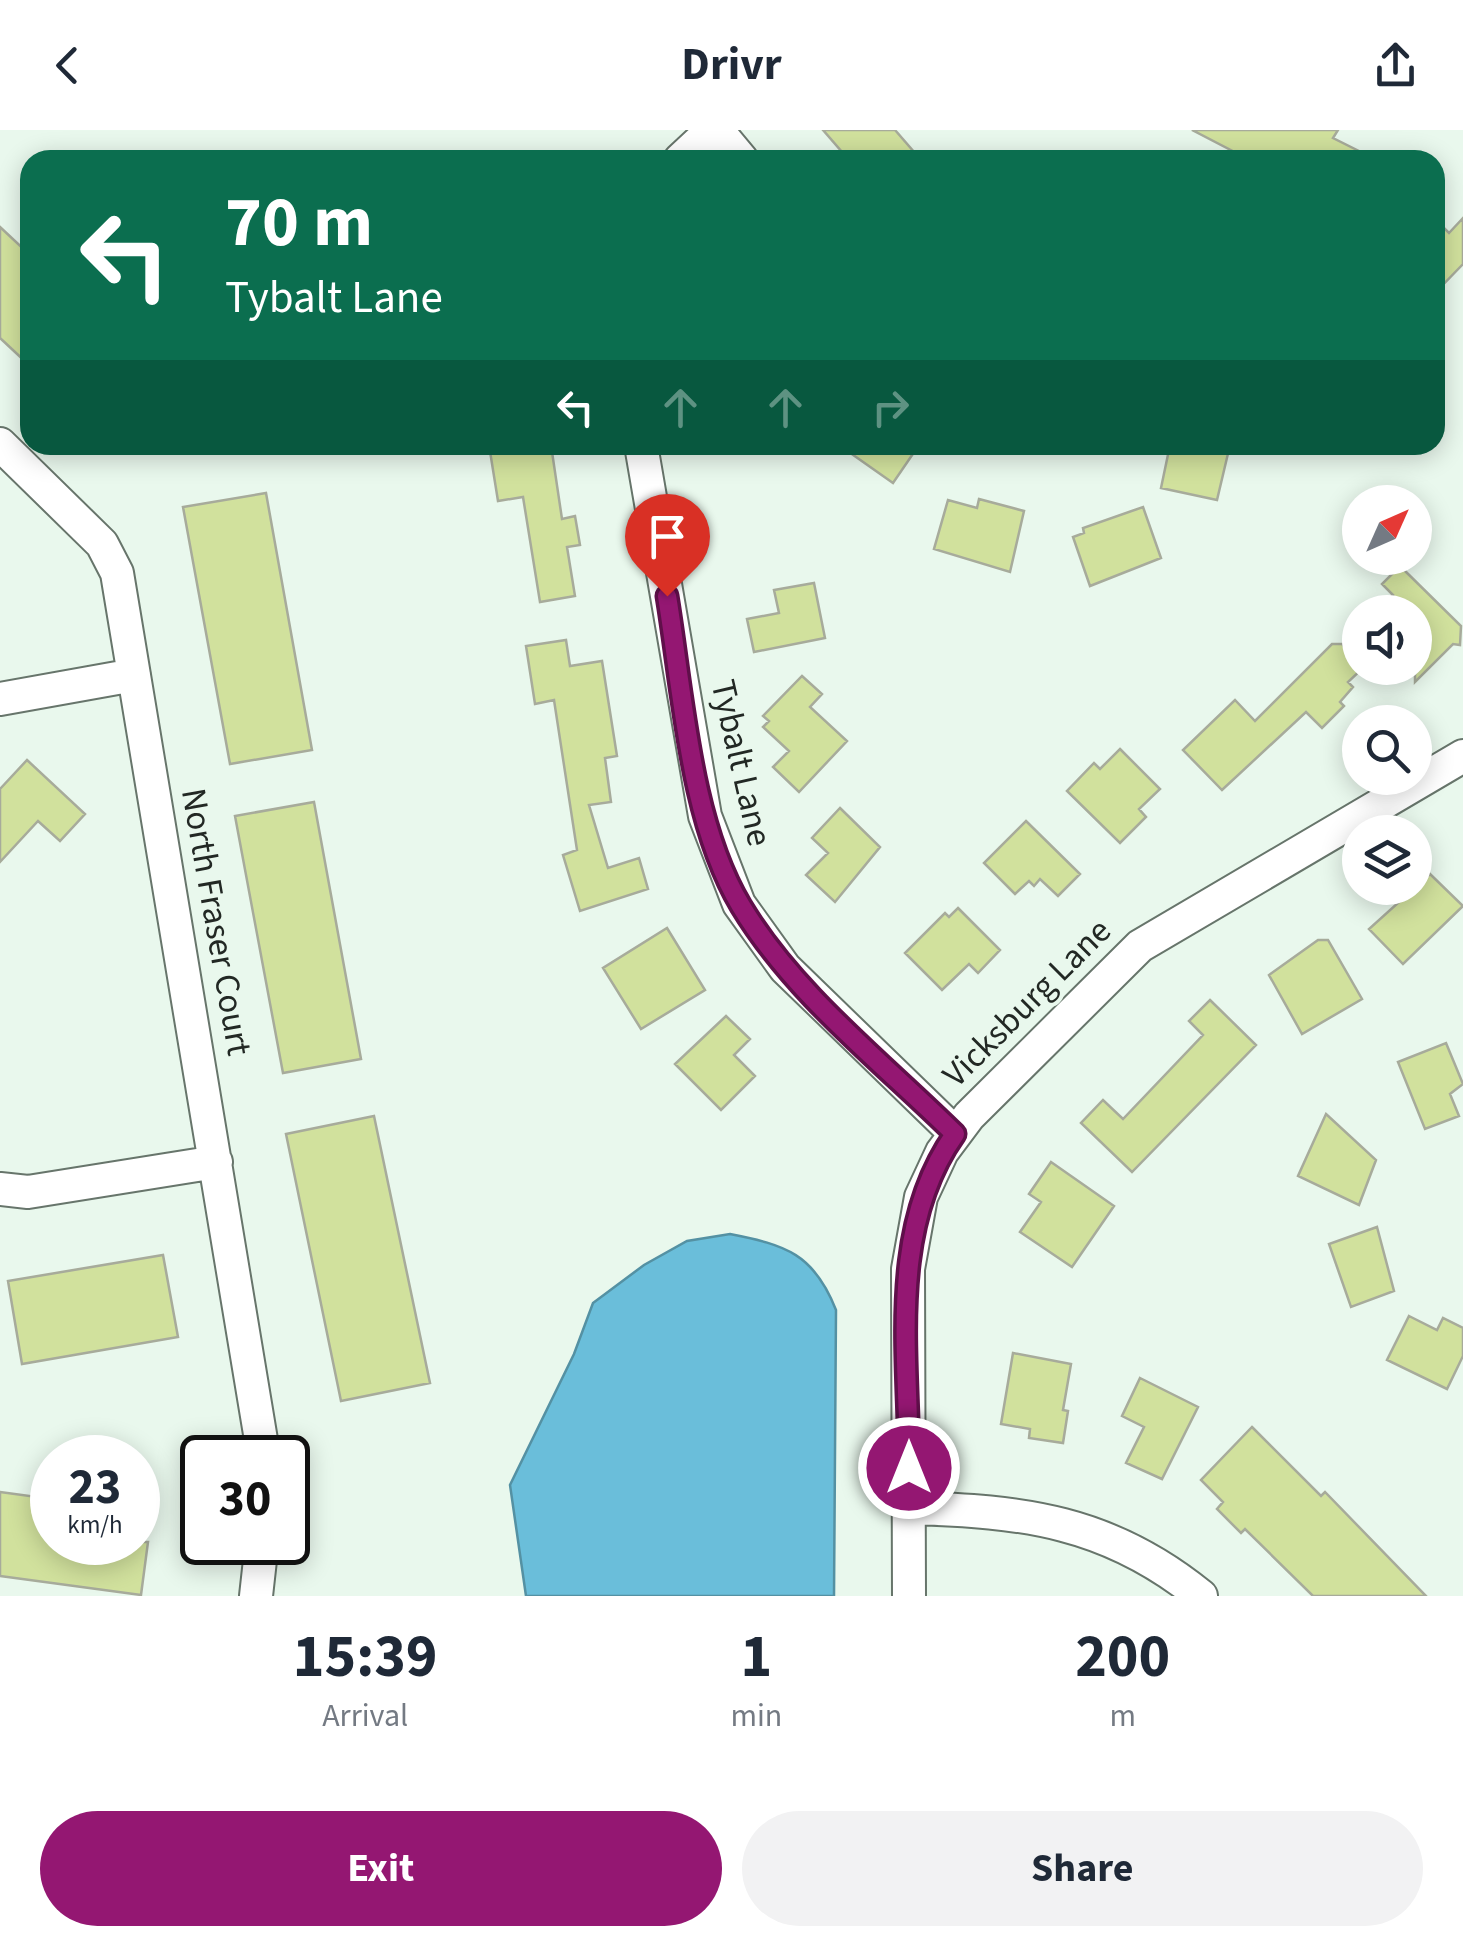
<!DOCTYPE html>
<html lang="en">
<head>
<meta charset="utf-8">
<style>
  :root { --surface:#fff; --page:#f2f2f3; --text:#1f2937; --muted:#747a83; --accent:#941772 }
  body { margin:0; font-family:"Source Sans 3",sans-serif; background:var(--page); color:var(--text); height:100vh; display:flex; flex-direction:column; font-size:38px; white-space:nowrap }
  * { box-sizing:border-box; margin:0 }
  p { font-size:32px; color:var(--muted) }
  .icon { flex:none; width:55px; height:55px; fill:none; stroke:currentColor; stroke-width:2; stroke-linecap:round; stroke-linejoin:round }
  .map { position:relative; height:1466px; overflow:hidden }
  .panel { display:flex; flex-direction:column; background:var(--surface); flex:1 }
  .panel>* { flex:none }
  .hud { position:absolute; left:20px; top:20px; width:1425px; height:305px; border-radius:30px; box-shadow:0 5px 25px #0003; background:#0b6e4f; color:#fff; overflow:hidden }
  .needle { width:65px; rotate:45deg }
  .tools { position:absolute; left:1342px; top:355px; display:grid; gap:20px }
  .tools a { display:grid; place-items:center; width:90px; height:90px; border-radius:50%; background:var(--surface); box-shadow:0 5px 25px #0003; font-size:50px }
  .speed { position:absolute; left:30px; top:1305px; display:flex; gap:20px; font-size:50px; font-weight:700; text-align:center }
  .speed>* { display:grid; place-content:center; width:130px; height:130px; border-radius:50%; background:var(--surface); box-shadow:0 5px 25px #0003; line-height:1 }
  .speed small { font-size:25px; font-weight:400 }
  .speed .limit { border:5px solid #111; border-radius:15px; background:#fff; color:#111 }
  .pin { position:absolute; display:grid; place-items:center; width:85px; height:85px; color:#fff; margin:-102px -42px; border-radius:50% 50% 50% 0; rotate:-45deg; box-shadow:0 0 10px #0007 }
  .pin .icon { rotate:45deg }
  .me { position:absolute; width:110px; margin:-55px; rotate:0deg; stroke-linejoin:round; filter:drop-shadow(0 0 8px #0008) }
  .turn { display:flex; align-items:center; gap:35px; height:210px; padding:0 40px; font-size:45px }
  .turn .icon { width:130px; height:130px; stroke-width:2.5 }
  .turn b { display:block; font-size:70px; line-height:85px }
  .lanes { display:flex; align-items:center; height:95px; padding:0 40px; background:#0003; justify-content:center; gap:50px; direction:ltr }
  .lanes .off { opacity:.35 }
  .eta { display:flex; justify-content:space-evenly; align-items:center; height:170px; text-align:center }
  .eta b { font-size:60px; font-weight:700; line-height:70px }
  .cta { display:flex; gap:20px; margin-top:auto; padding:20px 40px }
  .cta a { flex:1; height:115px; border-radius:60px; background:var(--accent); color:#fff; font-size:40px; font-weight:700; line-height:115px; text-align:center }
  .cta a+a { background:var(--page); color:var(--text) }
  header { display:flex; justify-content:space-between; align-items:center; height:130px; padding:0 40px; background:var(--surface); font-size:45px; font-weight:700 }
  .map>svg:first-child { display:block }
</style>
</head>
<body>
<header><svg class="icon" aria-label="back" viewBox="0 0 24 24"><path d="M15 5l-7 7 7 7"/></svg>Drivr<svg class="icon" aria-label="share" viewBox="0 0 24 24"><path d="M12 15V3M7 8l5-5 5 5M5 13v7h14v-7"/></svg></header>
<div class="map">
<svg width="1463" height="1466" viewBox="0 0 1463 1466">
  <rect width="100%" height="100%" fill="#e9f8ed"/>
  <path fill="#6abeda" stroke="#5491a3" stroke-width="2.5" d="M730,1104C786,1115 814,1124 836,1180L834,1466H526L510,1355L574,1224L593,1173L644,1135L687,1111Z"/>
  <path fill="#d1e19d" stroke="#a7ab9b" stroke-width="2.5" d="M823,0H895L921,30H849Z
    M1192,0H1338L1333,8L1377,30H1250Z
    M1463,88V134L1435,163V89L1449,103Z
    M0,97L30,125V236L0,208Z
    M489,315H551L562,389L575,386L580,415L567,417L575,466L540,472L523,367L498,371Z
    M839,315H919L893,353Z
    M1170,315H1230L1217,370L1161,358Z
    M266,363L312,620L230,634L183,377Z
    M979,369L1024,381L1010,442L934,419L948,370L977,378Z
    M1143,377L1161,428L1090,456L1073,407L1084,403L1083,398Z
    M1400,436L1461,496L1460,515L1453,514L1415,552V482H1375L1393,465L1382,454Z
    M814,453L825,508L754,522L747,489L779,483L774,460Z
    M566,510L570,536L602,531L617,626L605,628L611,672L589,675L608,738L639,728L648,759L580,781L563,725L577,720L554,570L535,574L526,516Z
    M1332,514H1342L1363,538L1348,552L1353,557L1340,572L1344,576L1322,598L1306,582L1222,660L1183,620L1235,570L1255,591Z
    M802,546L822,564L810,577L847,611L799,662L773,637L789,621L763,597L769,591L763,586Z
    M1120,619L1160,659L1139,679L1146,687L1120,713L1067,661L1094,633L1100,639Z
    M27,630L85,684L60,711L38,691L0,732V659Z
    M314,672L361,929L283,943L235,686Z
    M840,678L880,717L835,772L806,745L828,723L812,708Z
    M1026,691L1080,744L1058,766L1040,749L1034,756L1029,751L1015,764L984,733Z
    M1430,744L1463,776L1403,834L1369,799Z
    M958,778L1000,820L978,843L969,834L942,860L905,823L945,783L949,787Z
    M667,798L705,860L641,899L603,838Z
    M1318,810H1328L1362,869L1302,904L1269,845Z
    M1210,870L1256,915L1132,1042L1081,993L1103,970L1123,989L1203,905L1189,891Z
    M726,886L750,909L734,925L755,946L721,980L675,934Z
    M1446,913L1463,954L1450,964L1459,986L1425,999L1398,932Z
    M1326,984L1376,1030L1359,1075L1298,1046Z
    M374,986L430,1253L341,1271L286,1004Z
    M1051,1032L1114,1076L1072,1137L1020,1102L1041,1072L1029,1064Z
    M1377,1097L1394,1161L1351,1177L1329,1114Z
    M163,1125L178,1207L22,1234L8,1151Z
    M1409,1186L1437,1200L1443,1188L1463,1198V1226L1447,1259L1387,1230Z
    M1013,1223L1071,1234L1063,1280L1068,1281L1063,1313L1029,1308L1030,1299L1001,1294Z
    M1140,1248L1198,1277L1162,1349L1126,1333L1144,1297L1122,1286Z
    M1252,1297L1321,1366L1325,1362L1426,1466H1313L1245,1399L1241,1403L1217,1379L1223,1372L1201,1350Z
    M0,1362L52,1369V1412H148L141,1465L0,1446Z"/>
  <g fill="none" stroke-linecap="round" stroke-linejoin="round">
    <defs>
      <path id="minor" d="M717,0L742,30
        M680,30L712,0
        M0,314L102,414L117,443L264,1328
        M641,315L705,686L739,774L785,838L955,1003
        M0,569L134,545
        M0,1059L28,1062L216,1032
        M909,1378C1023,1381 1109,1391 1201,1466
        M256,1466L262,1412
        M909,1466L908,1139L921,1067L942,1022L969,986L1140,816L1463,626"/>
    </defs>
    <use href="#minor" stroke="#67756b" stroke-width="36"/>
    <use href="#minor" stroke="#fff" stroke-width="32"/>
  </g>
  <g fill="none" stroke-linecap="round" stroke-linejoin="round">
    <defs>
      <path id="route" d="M667,466C683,563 690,691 741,776C794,864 882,932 955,1004C887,1100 909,1226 909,1338"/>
    </defs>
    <use href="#route" stroke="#600f4a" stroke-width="25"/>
    <use href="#route" stroke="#941772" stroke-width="18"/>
  </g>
  <g text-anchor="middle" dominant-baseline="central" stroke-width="8" stroke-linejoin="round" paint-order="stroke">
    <g font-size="35" fill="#222824" stroke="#e9f8ed">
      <text transform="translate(741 633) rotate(77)">Tybalt Lane</text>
      <text transform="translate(216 792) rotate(80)">North Fraser Court</text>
      <text transform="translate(1027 873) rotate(-45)">Vicksburg Lane</text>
    </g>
  </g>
</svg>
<div class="tools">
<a><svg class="needle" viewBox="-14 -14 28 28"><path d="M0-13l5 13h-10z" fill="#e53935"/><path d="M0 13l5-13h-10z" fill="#747a83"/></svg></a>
<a><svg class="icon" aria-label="sound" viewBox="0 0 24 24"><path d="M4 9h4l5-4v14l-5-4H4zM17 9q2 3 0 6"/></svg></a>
<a><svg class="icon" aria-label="search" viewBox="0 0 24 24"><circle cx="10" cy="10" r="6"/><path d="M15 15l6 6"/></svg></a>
<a><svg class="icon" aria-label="layers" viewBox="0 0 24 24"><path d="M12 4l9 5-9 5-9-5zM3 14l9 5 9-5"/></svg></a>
</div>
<div class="speed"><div>23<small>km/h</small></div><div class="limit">30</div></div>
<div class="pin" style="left:667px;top:466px;background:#d93025"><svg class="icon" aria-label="arrive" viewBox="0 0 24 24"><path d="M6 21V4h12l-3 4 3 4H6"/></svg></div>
<svg class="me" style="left:909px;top:1338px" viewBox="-20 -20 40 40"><circle r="17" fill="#941772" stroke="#fff" stroke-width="3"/><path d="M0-11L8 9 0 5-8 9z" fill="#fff"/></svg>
<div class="hud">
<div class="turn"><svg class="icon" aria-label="left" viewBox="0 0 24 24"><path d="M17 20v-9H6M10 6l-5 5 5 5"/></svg><div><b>70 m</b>Tybalt Lane</div></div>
<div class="lanes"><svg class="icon" aria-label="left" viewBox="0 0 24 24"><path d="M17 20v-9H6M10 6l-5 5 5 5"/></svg><svg class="icon off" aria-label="ahead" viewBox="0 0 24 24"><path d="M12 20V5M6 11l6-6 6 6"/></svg><svg class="icon off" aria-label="ahead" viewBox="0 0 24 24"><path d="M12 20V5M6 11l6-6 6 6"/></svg><svg class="icon off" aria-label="right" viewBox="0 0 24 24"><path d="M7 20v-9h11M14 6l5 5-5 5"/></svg></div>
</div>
</div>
<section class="panel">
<div class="eta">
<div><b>15:39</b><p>Arrival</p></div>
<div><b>1</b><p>min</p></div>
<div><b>200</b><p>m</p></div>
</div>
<div class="cta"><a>Exit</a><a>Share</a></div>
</section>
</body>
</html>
